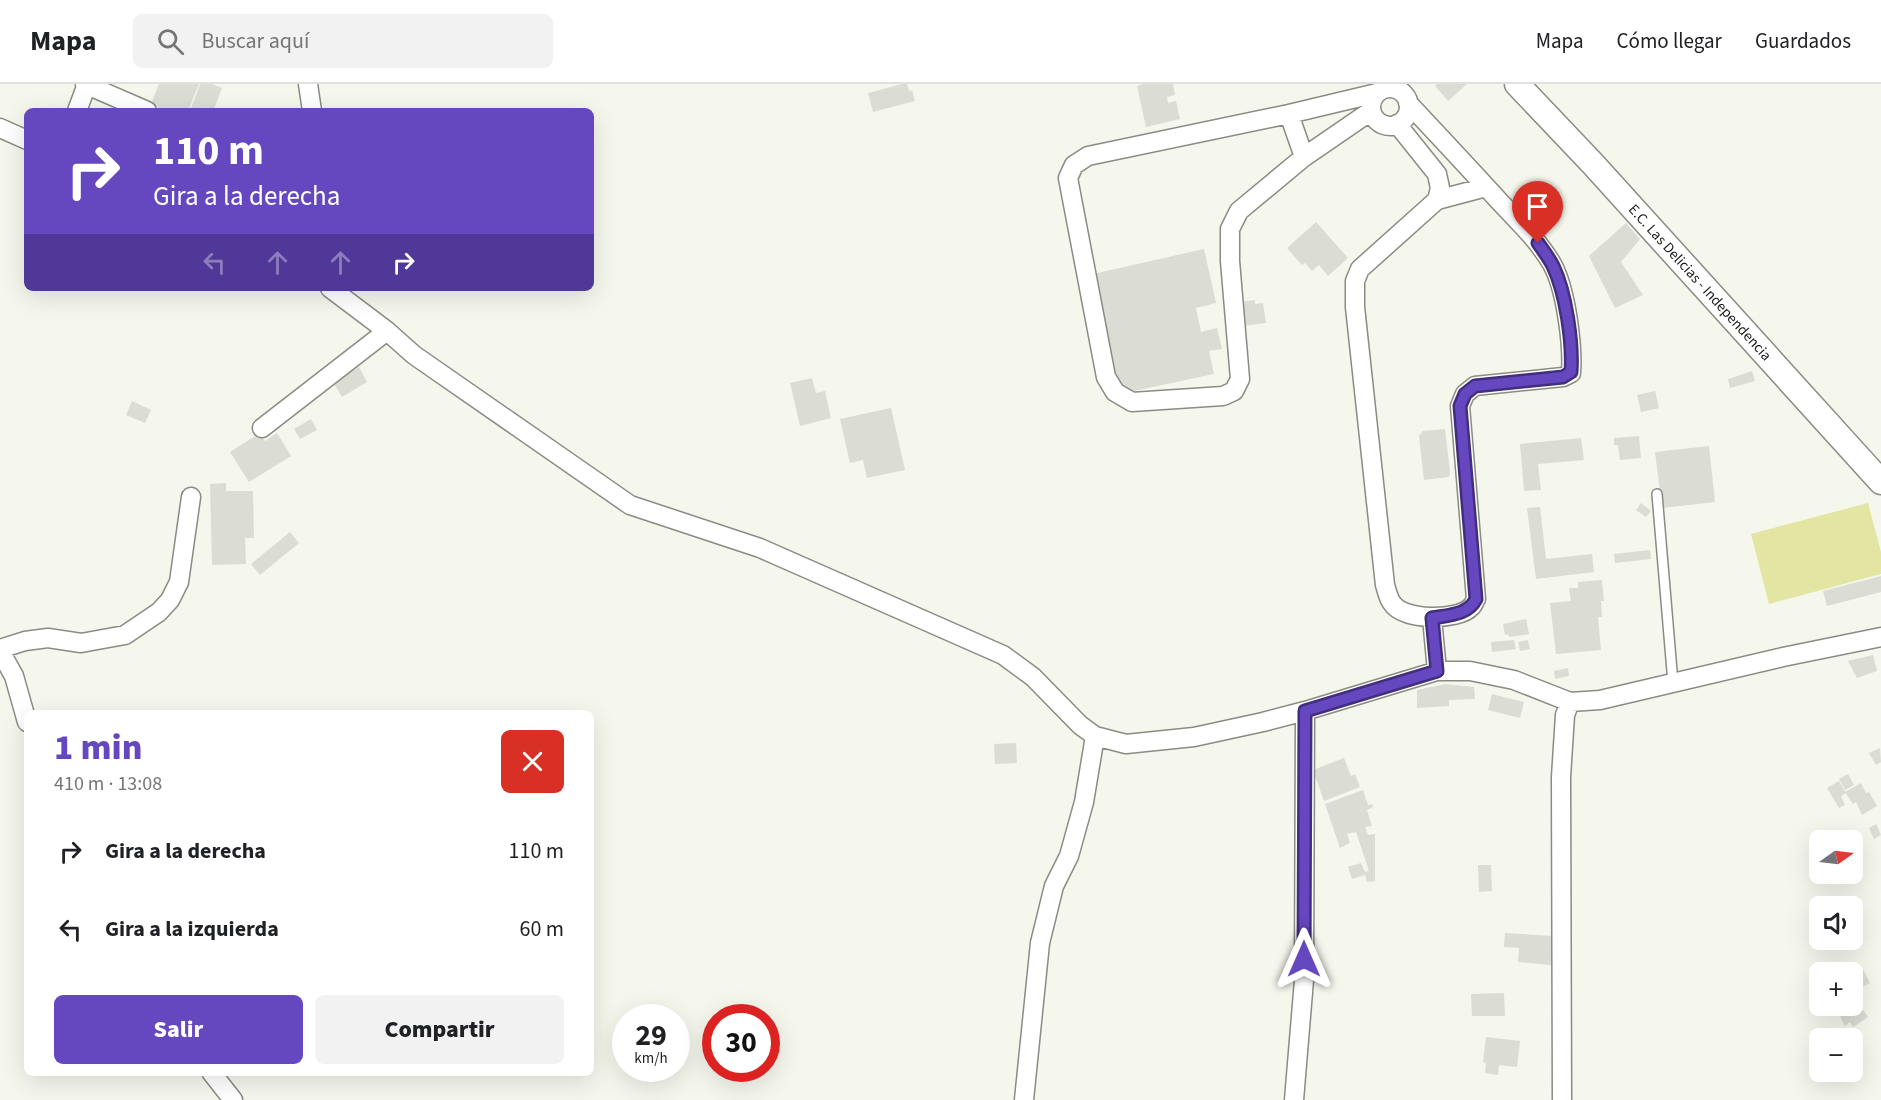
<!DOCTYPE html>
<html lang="es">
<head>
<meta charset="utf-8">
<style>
  :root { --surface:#fff; --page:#f2f2f2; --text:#202124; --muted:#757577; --line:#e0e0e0; --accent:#6547bf }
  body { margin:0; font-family:"Source Sans 3",sans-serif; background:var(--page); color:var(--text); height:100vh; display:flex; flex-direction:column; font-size:22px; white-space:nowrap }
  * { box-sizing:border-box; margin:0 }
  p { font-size:20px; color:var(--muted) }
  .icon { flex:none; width:33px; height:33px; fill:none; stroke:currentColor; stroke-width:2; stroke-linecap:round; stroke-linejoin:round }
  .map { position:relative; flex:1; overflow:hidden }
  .drawer { position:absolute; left:24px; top:626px; width:570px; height:366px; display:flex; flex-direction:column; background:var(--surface); border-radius:9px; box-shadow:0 6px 24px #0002 }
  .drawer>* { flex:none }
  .guide { position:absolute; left:24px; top:24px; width:570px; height:183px; border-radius:9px; box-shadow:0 6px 24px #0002; background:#6547bf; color:#fff; overflow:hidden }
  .needle { width:39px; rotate:76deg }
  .controls { position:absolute; left:1809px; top:746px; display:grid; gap:12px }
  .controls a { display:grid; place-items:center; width:54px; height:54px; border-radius:9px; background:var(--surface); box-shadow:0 6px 24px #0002; font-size:30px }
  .speed { position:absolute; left:612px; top:920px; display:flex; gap:12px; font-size:30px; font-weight:700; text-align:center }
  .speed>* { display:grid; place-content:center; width:78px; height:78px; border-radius:50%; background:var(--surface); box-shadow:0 6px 24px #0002; line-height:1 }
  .speed small { font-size:15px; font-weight:400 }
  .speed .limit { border:9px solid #d22; background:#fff; color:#111 }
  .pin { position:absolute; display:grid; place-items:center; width:51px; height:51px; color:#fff; margin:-62px -26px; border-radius:50% 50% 50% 0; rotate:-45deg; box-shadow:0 0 6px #0007 }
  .pin .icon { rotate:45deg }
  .me { position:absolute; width:66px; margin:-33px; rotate:0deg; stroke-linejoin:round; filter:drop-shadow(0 0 4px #0008) }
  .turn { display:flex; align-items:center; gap:21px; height:126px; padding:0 30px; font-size:27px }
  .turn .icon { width:78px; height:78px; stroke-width:2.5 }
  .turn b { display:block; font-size:42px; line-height:51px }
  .lanes { display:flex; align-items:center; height:57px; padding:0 30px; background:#0003; justify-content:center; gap:30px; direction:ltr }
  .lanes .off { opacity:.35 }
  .round { display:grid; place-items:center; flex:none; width:63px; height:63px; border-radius:9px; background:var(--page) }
  .summary { display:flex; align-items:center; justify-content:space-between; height:102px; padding:0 30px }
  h1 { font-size:36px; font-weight:800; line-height:45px; color:var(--accent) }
  .cta { display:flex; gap:12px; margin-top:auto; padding:12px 30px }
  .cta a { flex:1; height:69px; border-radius:9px; background:var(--accent); color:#fff; font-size:24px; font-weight:800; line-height:69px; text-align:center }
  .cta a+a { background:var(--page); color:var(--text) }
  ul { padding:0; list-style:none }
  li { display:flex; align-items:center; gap:18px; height:78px; padding:0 30px }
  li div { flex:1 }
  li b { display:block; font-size:22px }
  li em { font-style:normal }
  header { display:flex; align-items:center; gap:36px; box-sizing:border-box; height:84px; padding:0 30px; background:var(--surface); border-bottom:2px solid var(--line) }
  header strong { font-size:28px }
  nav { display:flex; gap:33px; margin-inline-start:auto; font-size:21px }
  .search { width:420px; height:54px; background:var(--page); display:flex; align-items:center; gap:15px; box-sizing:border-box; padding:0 21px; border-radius:9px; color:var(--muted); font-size:22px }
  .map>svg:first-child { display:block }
</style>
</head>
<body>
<header>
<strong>Mapa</strong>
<div class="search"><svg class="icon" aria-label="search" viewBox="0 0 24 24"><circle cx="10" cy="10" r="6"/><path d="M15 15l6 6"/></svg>Buscar aquí</div>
<nav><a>Mapa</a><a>Cómo llegar</a><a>Guardados</a></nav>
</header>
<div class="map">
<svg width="1881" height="1016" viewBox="0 0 1881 1016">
  <rect width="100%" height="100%" fill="#f5f6ec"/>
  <path fill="#e3e5a2" d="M1868,419L1881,468V490L1769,520L1751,450Z"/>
  <path fill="#dbdcd3" d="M159,0H199L188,27H167L151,20Z
    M200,0H212L222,4L214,25L211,24L210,27H190Z
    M902,0H907L909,7L912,6L915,17L873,28L868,9Z
    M1143,0H1173L1175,11L1167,13L1168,19L1176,17L1180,35L1146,43L1137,2Z
    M1437,0H1467L1448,17L1435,2Z
    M1316,138L1348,174L1328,192L1319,181L1312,187L1305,179L1302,181L1287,164Z
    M1626,139L1640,155L1621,178L1643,211L1615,224L1589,172Z
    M1204,165L1216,219L1196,224L1201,248L1217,244L1222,265L1209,267L1214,290L1120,310L1093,190Z
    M1255,216V220L1263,219L1266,239L1242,242L1239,218Z
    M359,283L367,298L342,313L333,298Z
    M1752,287L1755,297L1730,304L1728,295Z
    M812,294L816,309L825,307L831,334L800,342L790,299Z
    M1655,307L1659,324L1641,328L1637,311Z
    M132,317L151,326L145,339L126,331Z
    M891,324L905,386L867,394L863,376L850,379L840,335Z
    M311,335L317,346L300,355L294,345Z
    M1445,345L1450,388L1449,393L1424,396L1419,352L1423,347Z
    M260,349L265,357L277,349L291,372L249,398L230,368Z
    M1639,352L1641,374L1620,376L1618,361H1614V354Z
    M1581,354L1584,376L1538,380L1541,406L1524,407L1520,360Z
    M1709,362L1715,418L1662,424L1655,368Z
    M226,399V407H253L254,454H245L246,480L212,481L210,400Z
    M1641,419L1651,427L1646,433L1636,426Z
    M1540,423L1546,475L1592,470L1594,488L1536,495L1527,424Z
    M290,448L299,459L260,491L251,480Z
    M1650,466L1651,475L1615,479L1614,470Z
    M1881,492V508L1827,522L1823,507Z
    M1602,496L1604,517H1601L1602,533H1598L1601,566L1556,570L1550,519L1571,517L1569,504H1578V498Z
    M1526,535L1529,550L1509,553L1508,550L1505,551L1503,540Z
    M1514,556L1516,565L1492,568L1491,558Z
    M1528,556L1530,565L1520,567L1518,558Z
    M1873,571L1877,587L1857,594L1848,577Z
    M1568,584L1569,592L1555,595L1554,587Z
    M1445,600L1474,603L1475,615L1449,616V622L1417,624V606Z
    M1492,610L1524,618L1520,634L1488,626Z
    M1016,659L1017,679L995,680L994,660Z
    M1880,664L1881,678L1876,681L1869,669Z
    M1344,674L1351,692L1355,690L1360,703L1324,717L1313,686Z
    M1848,690L1854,701L1845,706L1839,695Z
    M1839,697L1846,709L1841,712L1845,721L1839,724L1827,704Z
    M1861,699L1866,709L1869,708L1877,722L1862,731L1856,718L1853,720L1845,708Z
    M1363,706L1368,721L1372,720L1373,723L1367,726L1372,742L1365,743L1368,751L1375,750V797L1367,798L1365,791L1352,795L1348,783L1361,779L1365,788L1369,787L1356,748L1347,750L1350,759L1340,764L1325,720Z
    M1876,740L1881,751L1874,755L1869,744Z
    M1478,781H1491L1492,807L1479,808Z
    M1505,849L1553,852L1551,881L1518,878L1519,864L1504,863Z
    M1863,885L1870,899L1860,904L1852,890Z
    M1504,909L1505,932H1472L1471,910Z
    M1859,920L1868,933L1853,943L1850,938L1845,942L1840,933Z
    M1486,953L1520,957L1517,983L1499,981L1498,991L1485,989L1486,979L1483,978Z"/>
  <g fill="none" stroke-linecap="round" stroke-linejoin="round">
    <defs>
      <path id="service" d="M1657,410L1673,599"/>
      <path id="minor" d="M85,0L147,27
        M308,0L312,27
        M1371 23a19 19 0 1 1 38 0a19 19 0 1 1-38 0Z
        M1408,19C1438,51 1469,84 1499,117C1518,137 1538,156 1552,180C1566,205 1573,261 1571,289L1563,293L1475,302L1465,310L1460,322L1476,515C1475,516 1473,522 1471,523C1458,537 1403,537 1392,519C1388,514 1387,507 1385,501L1355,223V197L1360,185L1437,116L1486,103
        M77,27L87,0
        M1371,27L1304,73L1239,127L1230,145V177L1240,295L1234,307L1223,312L1132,318L1115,308L1106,293L1068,94L1074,81L1088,72L1289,30L1377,9
        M1289,30L1304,73
        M1397,40L1437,90L1440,104L1437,116
        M0,44L27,56
        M330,204L387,247L414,271L630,421L760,464L1003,571L1033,593L1080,641L1095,652L1126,660L1194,653L1263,638L1305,627L1437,587H1470L1514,596L1570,618L1600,616L1783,573L1881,553
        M262,344L387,247
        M1432,534L1437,587
        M0,565L25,557L48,554L81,559L125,551L159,528L170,516L179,498L191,413
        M0,567L14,592L27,638
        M211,988L233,1016
        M1024,1016L1040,859L1054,802L1069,772L1084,718L1095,652
        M1294,1016L1304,896L1305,627
        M1562,1016L1561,693L1565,631L1570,618"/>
      <g id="tertiary">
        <path id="s1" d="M1517,0L1593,80L1881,398"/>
      </g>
    </defs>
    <use href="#service" stroke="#8a8b82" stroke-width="12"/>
    <use href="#minor" stroke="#8a8b82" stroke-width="21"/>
    <use href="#tertiary" stroke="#8a8b82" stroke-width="27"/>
    <use href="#service" stroke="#fff" stroke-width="9"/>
    <use href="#minor" stroke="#fff" stroke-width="18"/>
    <use href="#tertiary" stroke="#fff" stroke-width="24"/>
  </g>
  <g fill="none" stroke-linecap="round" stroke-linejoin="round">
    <defs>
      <path id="route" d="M1304,875L1305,627L1437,587L1432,534C1449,531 1468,531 1476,515L1460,322L1465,310L1475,302L1563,293L1571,288C1573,259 1566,209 1553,182C1549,174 1543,166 1538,159"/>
    </defs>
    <use href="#route" stroke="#422e7c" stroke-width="15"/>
    <use href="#route" stroke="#6547bf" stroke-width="10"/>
  </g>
  <g text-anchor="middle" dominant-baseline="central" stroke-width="4.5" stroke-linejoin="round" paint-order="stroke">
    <g font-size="15" fill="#1c1c19" stroke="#f5f6ec">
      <text stroke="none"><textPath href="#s1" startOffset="270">E.C. Las Delicias - Independencia</textPath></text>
    </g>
  </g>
</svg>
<div class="controls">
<a><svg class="needle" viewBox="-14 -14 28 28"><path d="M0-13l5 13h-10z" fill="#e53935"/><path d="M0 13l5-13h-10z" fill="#757577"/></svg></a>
<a><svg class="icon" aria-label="sound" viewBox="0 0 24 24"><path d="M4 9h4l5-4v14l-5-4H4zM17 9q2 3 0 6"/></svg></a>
<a>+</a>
<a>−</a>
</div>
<div class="speed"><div>29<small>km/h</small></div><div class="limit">30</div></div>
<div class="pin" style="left:1538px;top:159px;background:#d93025"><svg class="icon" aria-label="arrive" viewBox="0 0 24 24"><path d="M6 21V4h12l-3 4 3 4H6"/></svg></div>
<svg class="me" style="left:1304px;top:875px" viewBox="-20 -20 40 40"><path d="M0-17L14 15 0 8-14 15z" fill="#6547bf" stroke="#fff" stroke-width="4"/></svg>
<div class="guide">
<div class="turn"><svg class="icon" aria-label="right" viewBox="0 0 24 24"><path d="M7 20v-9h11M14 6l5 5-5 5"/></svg><div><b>110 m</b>Gira a la derecha</div></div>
<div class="lanes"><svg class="icon off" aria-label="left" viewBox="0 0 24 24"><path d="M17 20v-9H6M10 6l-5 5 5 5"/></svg><svg class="icon off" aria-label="ahead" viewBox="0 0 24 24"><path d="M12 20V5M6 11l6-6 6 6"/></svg><svg class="icon off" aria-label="ahead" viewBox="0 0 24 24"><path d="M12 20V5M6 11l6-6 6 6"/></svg><svg class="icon" aria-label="right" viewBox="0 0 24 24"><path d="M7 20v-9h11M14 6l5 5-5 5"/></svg></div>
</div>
<section class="drawer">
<div class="summary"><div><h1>1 min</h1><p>410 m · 13:08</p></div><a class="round" style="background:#d93025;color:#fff"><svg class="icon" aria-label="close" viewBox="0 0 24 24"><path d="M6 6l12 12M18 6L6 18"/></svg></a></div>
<ul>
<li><svg class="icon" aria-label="right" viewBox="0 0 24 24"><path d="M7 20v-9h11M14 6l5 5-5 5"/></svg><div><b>Gira a la derecha</b></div><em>110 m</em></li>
<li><svg class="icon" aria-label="left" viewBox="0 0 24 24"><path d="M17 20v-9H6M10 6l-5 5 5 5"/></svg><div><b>Gira a la izquierda</b></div><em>60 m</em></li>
</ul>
<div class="cta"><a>Salir</a><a>Compartir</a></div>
</section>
</div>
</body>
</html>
